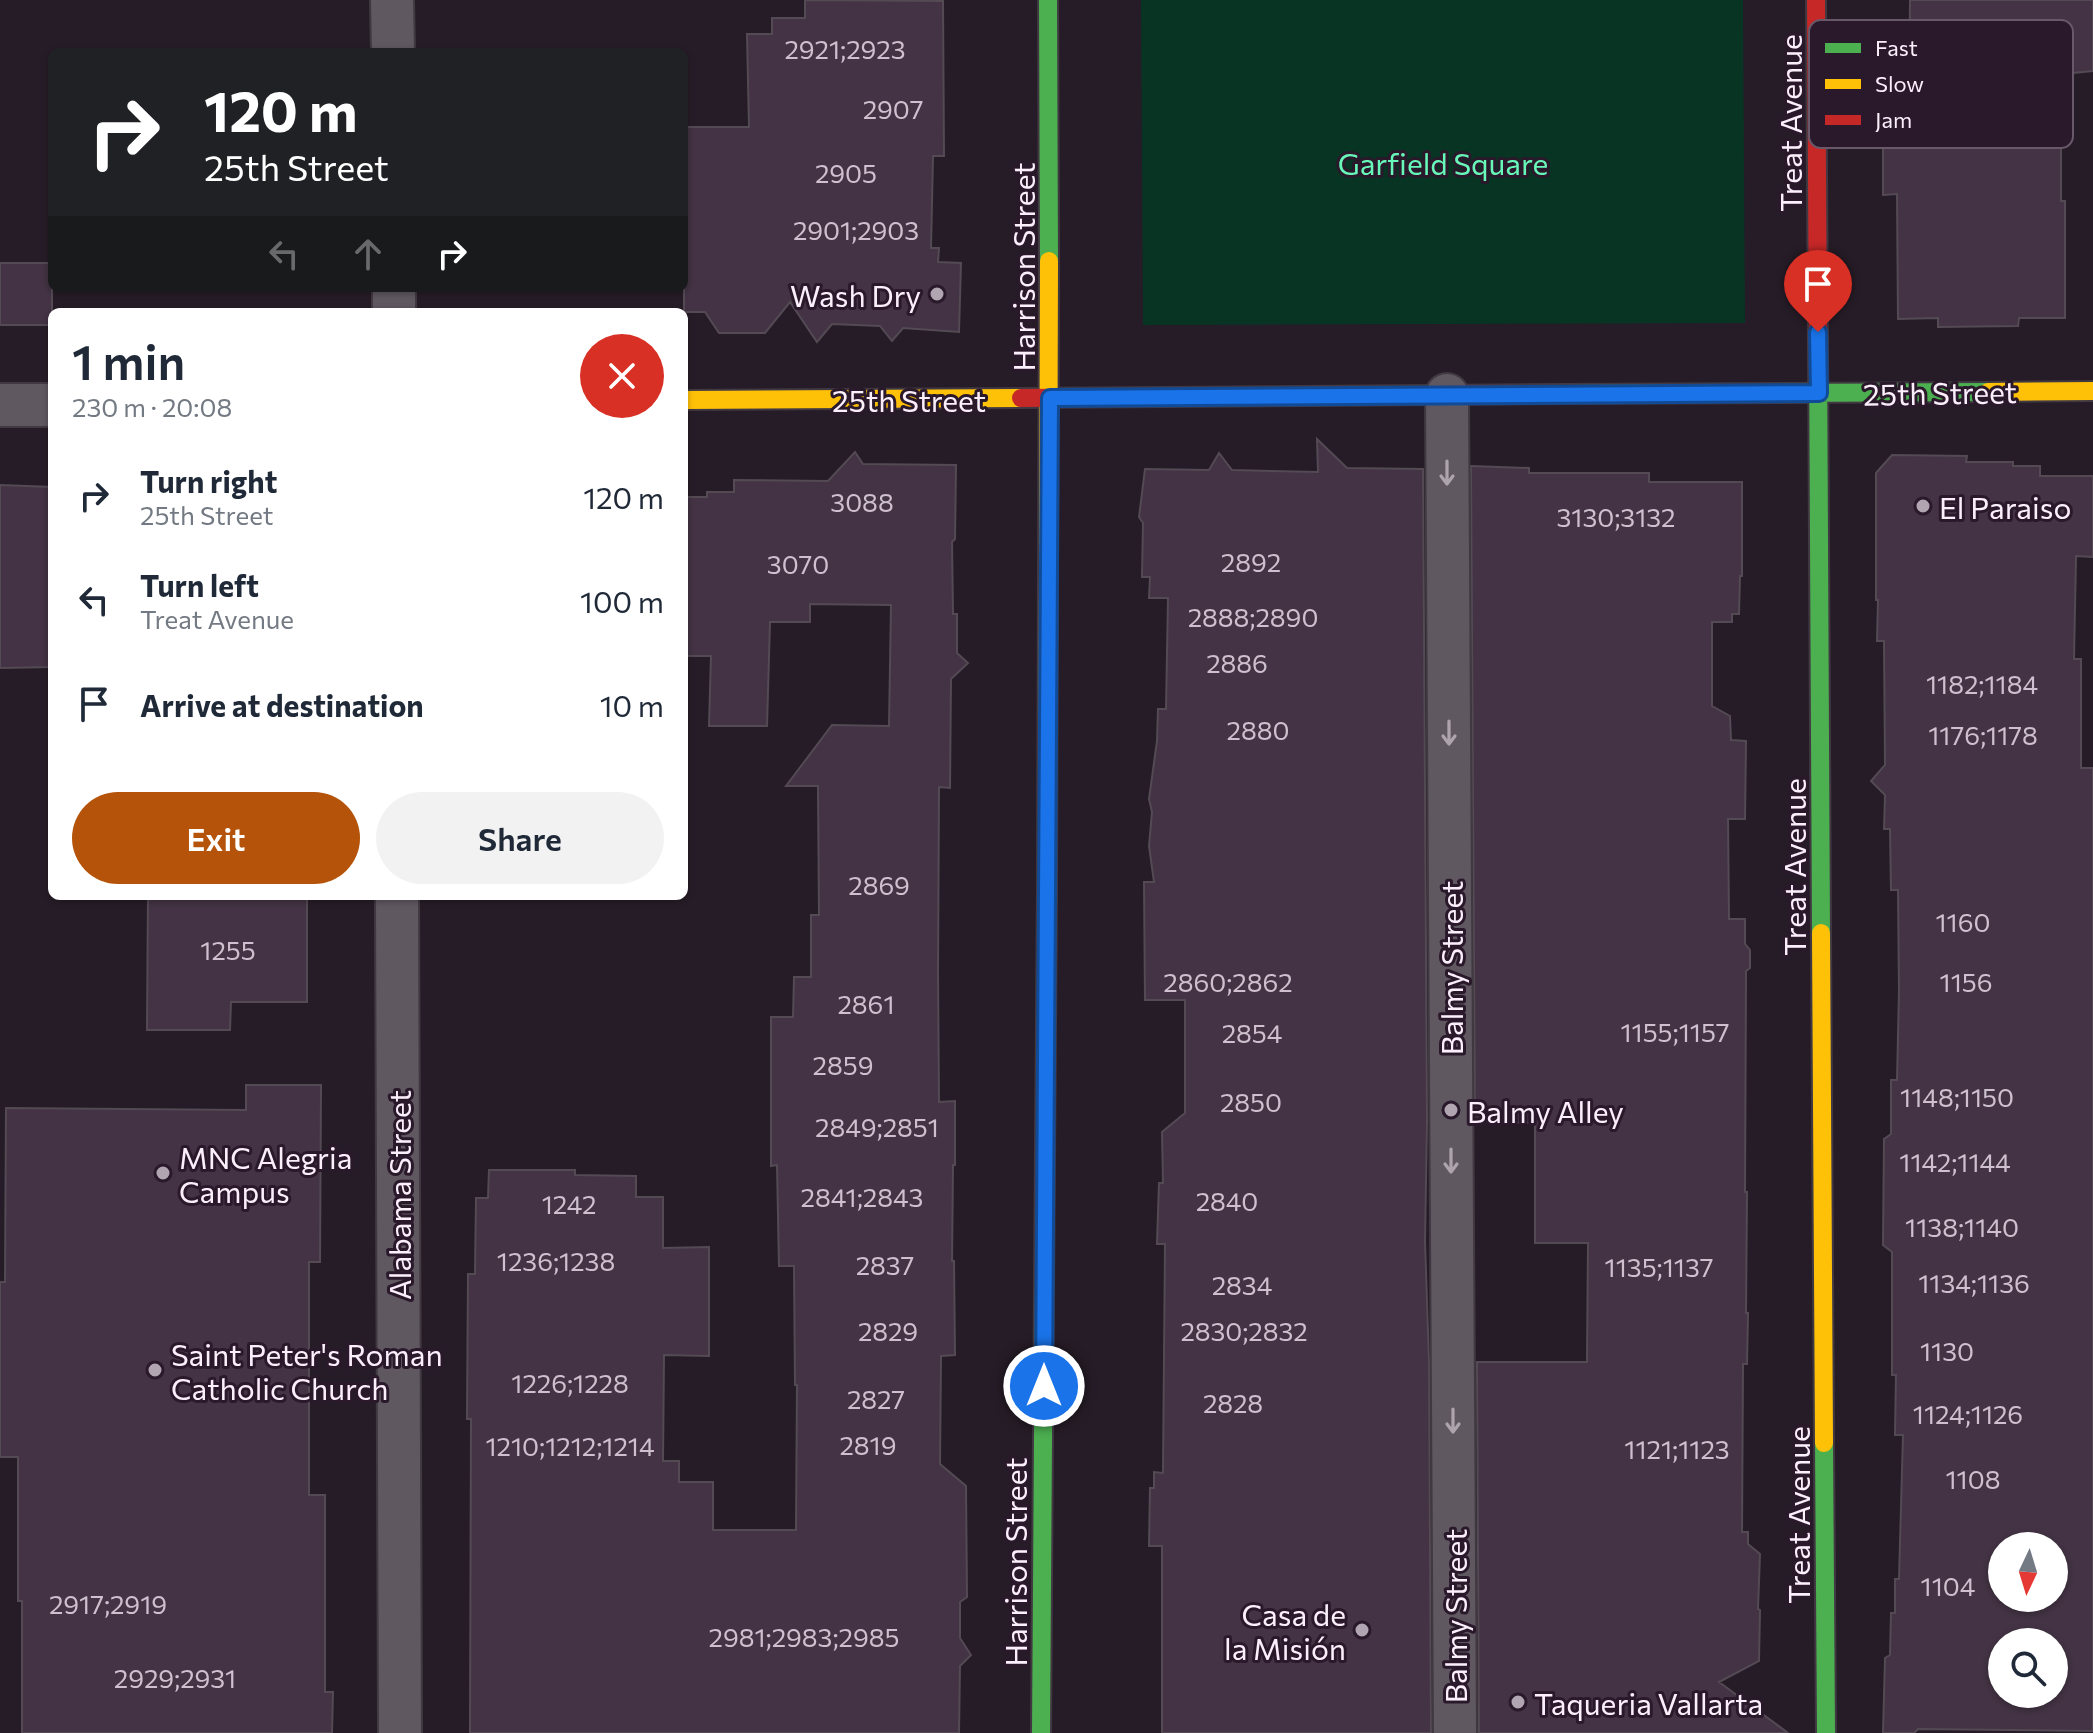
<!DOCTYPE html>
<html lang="en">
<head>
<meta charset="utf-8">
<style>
  :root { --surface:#fff; --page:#f2f2f3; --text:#1f2937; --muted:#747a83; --accent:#b45309 }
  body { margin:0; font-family:Commissioner,sans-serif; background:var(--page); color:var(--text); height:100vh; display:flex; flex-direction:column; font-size:30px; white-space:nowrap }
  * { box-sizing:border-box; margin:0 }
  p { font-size:26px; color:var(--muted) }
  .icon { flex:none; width:44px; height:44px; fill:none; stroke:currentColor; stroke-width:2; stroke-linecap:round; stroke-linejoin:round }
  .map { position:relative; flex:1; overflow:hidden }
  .drawer { position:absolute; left:48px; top:308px; width:640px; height:592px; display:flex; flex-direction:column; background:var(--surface); border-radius:12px; box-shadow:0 2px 6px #0004 }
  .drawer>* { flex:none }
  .guide { position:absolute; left:48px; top:48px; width:640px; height:244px; border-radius:12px; box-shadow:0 2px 6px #0004; background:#202124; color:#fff; overflow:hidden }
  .needle { width:52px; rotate:184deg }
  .buttons { position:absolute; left:1988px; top:1532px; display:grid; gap:16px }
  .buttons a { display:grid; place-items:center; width:80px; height:80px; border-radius:50%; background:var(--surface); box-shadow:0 2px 6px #0004; font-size:40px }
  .pin { position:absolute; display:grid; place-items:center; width:68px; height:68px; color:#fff; margin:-82px -34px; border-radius:50% 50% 50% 0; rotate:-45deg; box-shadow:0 0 8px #0007 }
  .pin .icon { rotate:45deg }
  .me { position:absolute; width:88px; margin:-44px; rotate:0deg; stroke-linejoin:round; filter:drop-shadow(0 0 6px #0008) }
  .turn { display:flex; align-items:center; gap:28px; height:168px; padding:0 24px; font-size:36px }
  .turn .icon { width:104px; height:104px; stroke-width:2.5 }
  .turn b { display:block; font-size:56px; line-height:68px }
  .lanes { display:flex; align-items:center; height:76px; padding:0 24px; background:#0003; justify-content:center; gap:40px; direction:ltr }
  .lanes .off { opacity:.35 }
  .round { display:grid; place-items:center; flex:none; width:84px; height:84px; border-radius:42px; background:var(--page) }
  .overview { display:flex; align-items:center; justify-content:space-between; height:136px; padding:0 24px }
  h1 { font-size:48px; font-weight:600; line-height:60px }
  .action { display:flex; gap:16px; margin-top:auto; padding:16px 24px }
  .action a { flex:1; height:92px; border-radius:48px; background:var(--accent); color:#fff; font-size:32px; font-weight:600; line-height:92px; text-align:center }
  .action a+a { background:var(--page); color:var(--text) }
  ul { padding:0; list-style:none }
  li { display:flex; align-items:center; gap:24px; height:104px; padding:0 24px }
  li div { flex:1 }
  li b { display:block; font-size:30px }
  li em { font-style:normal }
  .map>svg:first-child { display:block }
</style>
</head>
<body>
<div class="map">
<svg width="2093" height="1733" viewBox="0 0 2093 1733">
  <rect width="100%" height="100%" fill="#261c27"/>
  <path fill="#083424" d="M1141,0H1743L1745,323L1143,325Z"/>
  <path fill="#433344" stroke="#534a54" stroke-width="2" fill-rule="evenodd" d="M805,0L943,1L944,156H933L931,248H939L938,262L961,263L959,332L903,328L892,341L880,326L832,324L817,342L790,302L765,333H719L705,312H684V127H749L747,34H772V18H805Z
    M1910,0H2093V71L2073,73V121H2061V201H2065V318H2019L2018,326L1938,327V318L1898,319L1897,194L1883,195V111L1909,110Z
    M0,263H52V325H0Z
    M1317,439L1347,468L1423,469L1427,1121L1425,1242L1429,1362L1431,1733H1162V1546H1149L1150,1488H1154V1472L1163,1473L1165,1244H1157L1159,1183H1163L1162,1132L1185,1113V1000H1145L1144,882H1154L1149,846L1152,812L1149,799L1157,741L1158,709H1166L1168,598H1149L1150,577H1142L1143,523L1139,517L1145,469L1209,470L1219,453L1232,470L1318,472Z
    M855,452L863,464L956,465L955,539L952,542L953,614H957V653L968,663L951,679L950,788L939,787L938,972L939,1102L955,1101V1165H953L952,1261H954L955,1355L941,1356L940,1464L966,1486L967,1597L960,1602V1638L971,1655L960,1666L959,1733H470L471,1419H467L468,1274H475L476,1198H488L489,1170H575V1175L636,1176V1197H663V1248L709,1247V1356L664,1355L663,1461H679V1482H713V1530H796L797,1385H795L794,1266H779L777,1165L771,1166V1017H793L794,977H811V915H819L818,786H786L832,725L889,726L891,605L810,604V622H770L767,726H709L711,656H684V497H707V492H734V480L828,481Z
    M1892,455L1967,456L1966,462H2013V466H2040V476H2093V557L2076,556L2074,659H2081V768H2093V1731L1918,1729L1914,1733H1883L1885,1658L1890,1655L1891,1613H1895V1579H1899L1903,1435H1895L1896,1375H1892V1252L1883,1245L1884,1139L1891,1134V1080H1897L1899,991L1898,890H1891L1890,829H1884L1885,795L1871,781L1885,765L1884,641H1877L1878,600H1876V473ZM2002,1546H2054V1598H2002ZM2002,1642H2054V1694H2002Z
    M1471,466L1529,468V473H1649V482H1742V576H1740L1739,614H1732V622H1712V706L1730,716L1731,740L1746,741L1745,819H1728L1729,919H1745V944L1750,950V968L1746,971L1745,1192H1747L1746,1313H1748L1747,1364H1743L1742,1532H1748V1544L1760,1554L1758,1609L1760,1610L1759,1661L1719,1682L1788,1733H1479L1477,1362H1587L1588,1243H1535V1123L1475,1122Z
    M0,485L52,487V667L0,668Z
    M148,896H307V1002H231L230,1030H147Z
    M246,1085H321L320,1262H309V1495H325V1692H333L332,1733H22V1601H18V1457H0V1282H5L6,1108L246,1110Z"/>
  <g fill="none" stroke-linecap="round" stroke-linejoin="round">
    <defs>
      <path id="street" d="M392,0L393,52
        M394,288V312
        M1447,395L1455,1733
        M0,405H52
        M397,896L400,1733"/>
      <path id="fast" d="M1048,0L1049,261
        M1818,344L1821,933
        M1562,394L1988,392
        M1824,1443L1826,1733
        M1041,1733L1044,1290"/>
      <path id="slow" d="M1988,392L2093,391
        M684,400L1021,398
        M1047,890L1049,261
        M1821,933L1824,1443"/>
      <path id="jam" d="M1816,0L1818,344
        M1021,398L1562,394
        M1044,1290L1047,890"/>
    </defs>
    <use href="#street" stroke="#413942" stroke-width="46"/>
    <use href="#fast" stroke="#413942" stroke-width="22"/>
    <use href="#slow" stroke="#413942" stroke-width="22"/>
    <use href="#jam" stroke="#413942" stroke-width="22"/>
    <use href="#street" stroke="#605861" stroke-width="42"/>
    <use href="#fast" stroke="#4caf50" stroke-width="18"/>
    <use href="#slow" stroke="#ffc107" stroke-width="18"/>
    <use href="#jam" stroke="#c62828" stroke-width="18"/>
  </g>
  <defs><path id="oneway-shaft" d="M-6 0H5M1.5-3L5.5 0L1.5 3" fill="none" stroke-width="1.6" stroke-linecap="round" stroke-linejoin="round" transform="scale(2)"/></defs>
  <g stroke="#aea4ae">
    <use href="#oneway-shaft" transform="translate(1447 473) rotate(90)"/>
    <use href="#oneway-shaft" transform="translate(1449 733) rotate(90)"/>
    <use href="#oneway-shaft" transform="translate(1451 1161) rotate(90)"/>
    <use href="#oneway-shaft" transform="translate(1453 1421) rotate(90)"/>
  </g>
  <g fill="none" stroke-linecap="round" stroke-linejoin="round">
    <defs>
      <path id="route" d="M1044,1386L1050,398L1819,393L1818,332"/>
    </defs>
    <use href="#route" stroke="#114b97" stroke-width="20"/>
    <use href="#route" stroke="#1a73e8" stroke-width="14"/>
  </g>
  <g fill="#b1a5b1" stroke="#2a182b" stroke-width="3">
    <circle cx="937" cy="294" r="8"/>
    <circle cx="1923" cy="506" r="8"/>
    <circle cx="1451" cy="1110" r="8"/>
    <circle cx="163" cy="1173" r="8"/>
    <circle cx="155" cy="1370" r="8"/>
    <circle cx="1362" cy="1630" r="8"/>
    <circle cx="1518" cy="1702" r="8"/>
  </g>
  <g text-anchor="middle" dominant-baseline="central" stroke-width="6" stroke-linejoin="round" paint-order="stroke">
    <g font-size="26" fill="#cec0ce">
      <text x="845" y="48">2921;2923</text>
      <text x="893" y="108">2907</text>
      <text x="846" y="172">2905</text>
      <text x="856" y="229">2901;2903</text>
      <text x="862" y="501">3088</text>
      <text x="1616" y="516">3130;3132</text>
      <text x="1251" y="561">2892</text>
      <text x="798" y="563">3070</text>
      <text x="1253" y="616">2888;2890</text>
      <text x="1237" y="662">2886</text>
      <text x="1982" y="683">1182;1184</text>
      <text x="1258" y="729">2880</text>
      <text x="1983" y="734">1176;1178</text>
      <text x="879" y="884">2869</text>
      <text x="1963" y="921">1160</text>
      <text x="228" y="949">1255</text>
      <text x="1228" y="981">2860;2862</text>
      <text x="1966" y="981">1156</text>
      <text x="866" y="1003">2861</text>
      <text x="1675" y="1031">1155;1157</text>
      <text x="1252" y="1032">2854</text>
      <text x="843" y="1064">2859</text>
      <text x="1957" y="1096">1148;1150</text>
      <text x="1251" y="1101">2850</text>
      <text x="877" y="1126">2849;2851</text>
      <text x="1955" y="1161">1142;1144</text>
      <text x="862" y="1196">2841;2843</text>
      <text x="1227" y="1200">2840</text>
      <text x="569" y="1203">1242</text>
      <text x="1962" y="1226">1138;1140</text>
      <text x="556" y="1260">1236;1238</text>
      <text x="885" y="1264">2837</text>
      <text x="1659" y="1266">1135;1137</text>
      <text x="1974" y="1282">1134;1136</text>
      <text x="1242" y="1284">2834</text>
      <text x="888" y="1330">2829</text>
      <text x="1244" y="1330">2830;2832</text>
      <text x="1947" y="1350">1130</text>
      <text x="570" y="1382">1226;1228</text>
      <text x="876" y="1398">2827</text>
      <text x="1233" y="1402">2828</text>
      <text x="1968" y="1413">1124;1126</text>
      <text x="868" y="1444">2819</text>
      <text x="570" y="1445">1210;1212;1214</text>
      <text x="1677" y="1448">1121;1123</text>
      <text x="1973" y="1478">1108</text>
      <text x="1948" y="1585">1104</text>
      <text x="108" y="1603">2917;2919</text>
      <text x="804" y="1636">2981;2983;2985</text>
      <text x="175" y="1677">2929;2931</text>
    </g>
    <g font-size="30" fill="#fceffc" stroke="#2a182b">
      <text transform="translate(1789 123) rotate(-90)">Treat Avenue</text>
      <text transform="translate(1022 267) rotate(-90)">Harrison Street</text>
      <text transform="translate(1940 392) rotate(-1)">25th Street</text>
      <text x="909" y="399">25th Street</text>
      <text transform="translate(1793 867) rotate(-90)">Treat Avenue</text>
      <text transform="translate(1450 968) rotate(-90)">Balmy Street</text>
      <text transform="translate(398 1195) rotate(-90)">Alabama Street</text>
      <text transform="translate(1797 1515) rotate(-90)">Treat Avenue</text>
      <text transform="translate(1014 1562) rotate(-90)">Harrison Street</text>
      <text transform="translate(1454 1616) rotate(-90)">Balmy Street</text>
    </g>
    <g font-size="30" fill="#67f8b9" stroke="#2a182b">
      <text x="1443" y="162">Garfield Square</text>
    </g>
    <g font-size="30" fill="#fceffc" stroke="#2a182b" text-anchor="start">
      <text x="921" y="294" text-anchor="end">Wash Dry</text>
      <text x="1939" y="506">El Paraiso</text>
      <text x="1467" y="1110">Balmy Alley</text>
      <text x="179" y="1156">MNC Alegria<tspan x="179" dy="34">Campus</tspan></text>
      <text x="171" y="1353">Saint Peter's Roman<tspan x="171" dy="34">Catholic Church</tspan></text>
      <text x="1346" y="1613" text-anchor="end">Casa de<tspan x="1346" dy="34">la Misión</tspan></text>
      <text x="1534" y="1702">Taqueria Vallarta</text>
    </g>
  </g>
  <rect x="1809" y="20" width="264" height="128" rx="12" fill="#2a182b" stroke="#69586a" stroke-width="2"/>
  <rect x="1825" y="43" width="36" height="10" fill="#4caf50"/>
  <rect x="1825" y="79" width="36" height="10" fill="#ffc107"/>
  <rect x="1825" y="115" width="36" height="10" fill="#c62828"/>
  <g font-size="22" fill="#fceffc">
    <text x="1875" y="56">Fast</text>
    <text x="1875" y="92">Slow</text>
    <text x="1875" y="128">Jam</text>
  </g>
</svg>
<div class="buttons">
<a><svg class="needle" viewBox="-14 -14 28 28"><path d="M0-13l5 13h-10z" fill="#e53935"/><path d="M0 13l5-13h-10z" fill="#747a83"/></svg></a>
<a><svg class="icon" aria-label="search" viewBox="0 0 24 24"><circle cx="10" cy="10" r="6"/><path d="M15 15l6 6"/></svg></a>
</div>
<div class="pin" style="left:1818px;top:332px;background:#d93025"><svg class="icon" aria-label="arrive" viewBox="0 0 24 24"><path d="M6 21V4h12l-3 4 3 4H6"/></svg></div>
<svg class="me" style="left:1044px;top:1386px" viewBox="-20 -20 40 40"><circle r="17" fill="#1a73e8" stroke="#fff" stroke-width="3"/><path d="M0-11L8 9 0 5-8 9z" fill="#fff"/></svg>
<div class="guide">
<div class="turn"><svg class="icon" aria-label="right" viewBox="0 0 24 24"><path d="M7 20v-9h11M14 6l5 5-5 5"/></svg><div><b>120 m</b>25th Street</div></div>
<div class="lanes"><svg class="icon off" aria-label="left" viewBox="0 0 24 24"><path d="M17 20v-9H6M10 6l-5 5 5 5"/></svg><svg class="icon off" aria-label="ahead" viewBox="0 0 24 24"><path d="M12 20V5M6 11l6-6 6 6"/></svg><svg class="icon" aria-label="right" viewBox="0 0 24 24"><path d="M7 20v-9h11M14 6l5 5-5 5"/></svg></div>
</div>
<section class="drawer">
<div class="overview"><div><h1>1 min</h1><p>230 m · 20:08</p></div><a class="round" style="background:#d93025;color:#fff"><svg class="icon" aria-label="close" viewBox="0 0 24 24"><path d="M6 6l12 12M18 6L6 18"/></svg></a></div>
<ul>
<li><svg class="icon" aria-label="right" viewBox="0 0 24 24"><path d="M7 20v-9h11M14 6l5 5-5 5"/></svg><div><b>Turn right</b><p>25th Street</p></div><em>120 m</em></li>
<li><svg class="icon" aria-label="left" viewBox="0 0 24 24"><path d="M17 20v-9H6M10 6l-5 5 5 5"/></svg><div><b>Turn left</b><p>Treat Avenue</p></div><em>100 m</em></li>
<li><svg class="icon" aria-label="arrive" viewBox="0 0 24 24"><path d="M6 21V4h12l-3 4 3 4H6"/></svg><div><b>Arrive at destination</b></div><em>10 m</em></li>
</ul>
<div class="action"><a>Exit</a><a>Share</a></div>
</section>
</div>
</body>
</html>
